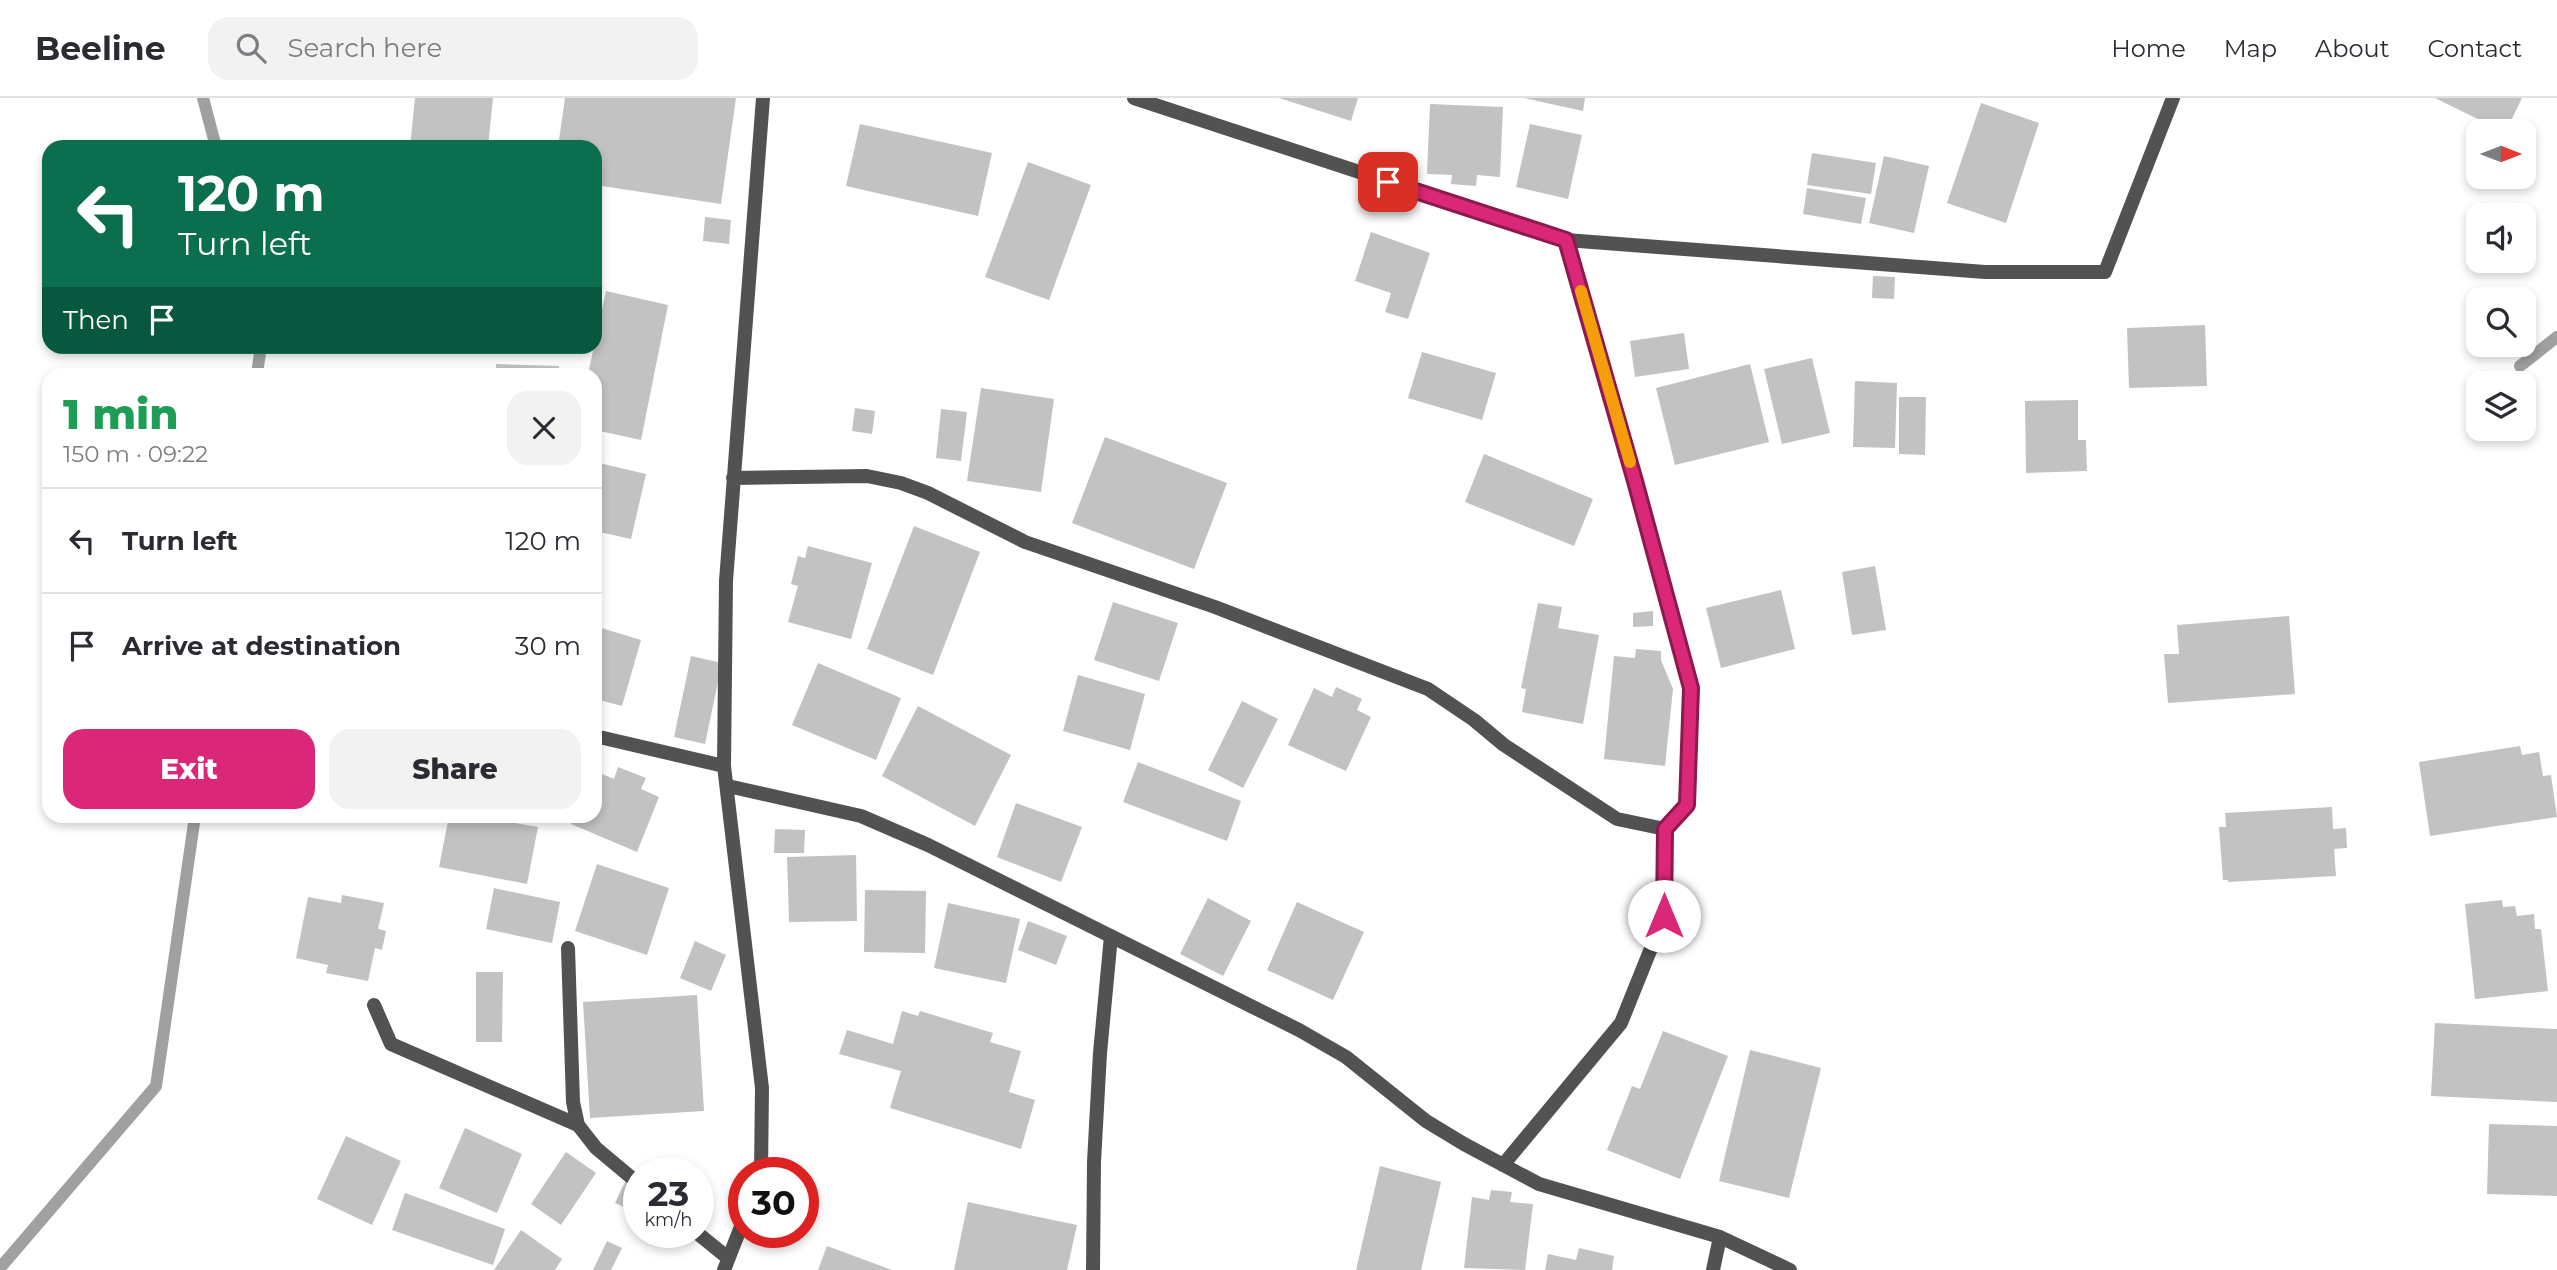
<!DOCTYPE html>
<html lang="en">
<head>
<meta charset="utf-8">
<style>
  :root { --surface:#fff; --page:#f2f2f3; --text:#2b2b33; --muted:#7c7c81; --line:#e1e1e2; --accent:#db2777 }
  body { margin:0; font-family:Montserrat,sans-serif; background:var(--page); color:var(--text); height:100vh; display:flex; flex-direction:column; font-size:26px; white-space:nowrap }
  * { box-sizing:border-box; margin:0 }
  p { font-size:23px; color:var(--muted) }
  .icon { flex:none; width:38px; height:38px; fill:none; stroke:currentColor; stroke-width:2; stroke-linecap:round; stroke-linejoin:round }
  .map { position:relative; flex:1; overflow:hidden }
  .panel { position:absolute; left:42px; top:270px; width:560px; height:455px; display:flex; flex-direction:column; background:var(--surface); border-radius:21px; box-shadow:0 4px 10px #0003 }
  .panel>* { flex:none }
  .banner { position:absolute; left:42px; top:42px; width:560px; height:214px; border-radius:21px; box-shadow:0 4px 10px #0003; background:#0b6e4f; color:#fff; overflow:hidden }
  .needle { width:46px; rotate:90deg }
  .tools { position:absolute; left:2466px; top:21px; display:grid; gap:14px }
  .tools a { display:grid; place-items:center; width:70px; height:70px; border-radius:14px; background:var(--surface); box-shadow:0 4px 10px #0003; font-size:35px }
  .speed { position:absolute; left:623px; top:1059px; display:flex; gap:14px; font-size:35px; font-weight:700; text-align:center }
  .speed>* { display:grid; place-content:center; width:91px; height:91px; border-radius:50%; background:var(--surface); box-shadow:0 4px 10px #0003; line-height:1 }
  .speed small { font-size:18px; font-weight:400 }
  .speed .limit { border:10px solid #d22; background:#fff; color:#111 }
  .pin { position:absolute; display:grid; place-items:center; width:60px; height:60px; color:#fff; margin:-30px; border-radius:14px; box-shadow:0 4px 10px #0006 }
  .me { position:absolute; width:77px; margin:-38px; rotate:0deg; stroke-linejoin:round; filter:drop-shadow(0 0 5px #0008) }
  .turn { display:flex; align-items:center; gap:24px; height:147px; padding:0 21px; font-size:32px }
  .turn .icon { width:91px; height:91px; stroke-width:2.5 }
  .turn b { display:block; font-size:49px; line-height:60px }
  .then { display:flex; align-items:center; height:66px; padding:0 21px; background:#0003; gap:14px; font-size:26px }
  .round { display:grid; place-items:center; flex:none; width:74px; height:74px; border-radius:21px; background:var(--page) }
  .summary { display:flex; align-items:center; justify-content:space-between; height:119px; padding:0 21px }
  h1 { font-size:42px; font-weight:800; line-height:52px; color:#1e9e55 }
  .action { display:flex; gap:14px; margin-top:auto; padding:14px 21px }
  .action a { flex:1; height:80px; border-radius:21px; background:var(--accent); color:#fff; font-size:28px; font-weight:800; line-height:80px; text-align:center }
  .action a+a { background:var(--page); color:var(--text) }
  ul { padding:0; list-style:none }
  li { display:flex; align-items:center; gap:21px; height:105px; padding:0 21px; border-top:2px solid var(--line) }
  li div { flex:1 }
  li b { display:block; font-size:26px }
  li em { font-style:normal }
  header { display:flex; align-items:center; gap:42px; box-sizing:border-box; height:98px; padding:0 35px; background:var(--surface); border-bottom:2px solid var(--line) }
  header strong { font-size:33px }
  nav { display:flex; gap:38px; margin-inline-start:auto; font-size:24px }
  .search { width:490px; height:63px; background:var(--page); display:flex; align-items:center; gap:18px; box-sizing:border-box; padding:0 24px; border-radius:21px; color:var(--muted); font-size:26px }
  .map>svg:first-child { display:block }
</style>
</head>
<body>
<header>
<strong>Beeline</strong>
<div class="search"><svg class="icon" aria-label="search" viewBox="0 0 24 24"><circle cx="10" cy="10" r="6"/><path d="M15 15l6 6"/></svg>Search here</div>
<nav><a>Home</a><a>Map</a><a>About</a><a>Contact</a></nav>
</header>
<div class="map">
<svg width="2557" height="1172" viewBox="0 0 2557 1172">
  <rect width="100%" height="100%" fill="#fff"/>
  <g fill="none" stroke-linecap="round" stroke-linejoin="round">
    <path stroke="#a0a0a0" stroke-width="12" d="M203,0L216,49
      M2520,268L2557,239
      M257,276L261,248
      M0,1170L156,988L195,718"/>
  </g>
  <path fill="#c2c2c2" d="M415,0H493L488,49H410Z
    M565,0H736L721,106L595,87V49H558Z
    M1279,0H1358L1351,23Z
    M1524,0H1585L1583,13Z
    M2435,0H2522L2506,33H2502Z
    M1981,5L2039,25L2006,125L1947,105Z
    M1430,6L1503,9L1500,79L1477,77L1476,88L1451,86L1452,77L1427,76Z
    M860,26L992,55L978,118L846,88Z
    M1530,26L1582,37L1568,101L1516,89Z
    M1812,55L1876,65L1871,96L1807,87Z
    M1884,58L1929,68L1914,135L1869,125Z
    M1028,64L1091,87L1049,202L985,179Z
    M1807,90L1866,100L1861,126L1803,116Z
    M705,119L731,122L729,146L703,143Z
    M1371,134L1430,155L1408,221L1385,214L1391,195L1355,183Z
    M1873,178L1895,179L1894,201L1872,200Z
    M606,193L668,207L641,342L595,332V276H588Z
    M2205,227L2207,288L2129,290L2127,230Z
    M1684,235L1689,271L1635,279L1630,243Z
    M1422,254L1496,275L1482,322L1408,300Z
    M1812,260L1830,335L1782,346L1764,271Z
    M496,266L559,268V276H496Z
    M1750,266L1769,344L1675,367L1656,290Z
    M1855,283L1897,285L1895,350L1853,349Z
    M981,290L1054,301L1041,394L967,383Z
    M1899,299H1926L1925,357L1899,356Z
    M2078,302V342H2086L2087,373L2026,375L2025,303Z
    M855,310L875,313L872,336L852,333Z
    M941,311L967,314L961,363L936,360Z
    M1105,339L1227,385L1194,471L1072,425Z
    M1484,356L1593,401L1574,448L1465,404Z
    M595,364L646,376L631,441L595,433Z
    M914,428L980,454L933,577L867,551Z
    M808,448L872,465L851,541L788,524L798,488L791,486L798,458L805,460Z
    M1875,468L1886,532L1852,537L1842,474Z
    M1781,492L1795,551L1721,570L1706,510Z
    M1113,504L1178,525L1159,583L1094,562Z
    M1538,505L1562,509L1558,530L1599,537L1583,626L1522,614L1526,591L1521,590Z
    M1653,513V528L1633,529V515Z
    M2289,518L2295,596L2168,605L2164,556H2179L2177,527Z
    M595,528L641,542L622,608L595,601Z
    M1636,551L1661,553V562L1673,591L1665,668L1604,661L1614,558L1635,560Z
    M691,558L722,565L705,646L674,639Z
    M818,565L901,600L876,662L792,627Z
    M1078,577L1145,596L1130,652L1063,633Z
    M1336,589L1362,601L1357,612L1371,619L1346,673L1288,647L1314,590L1332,599Z
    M1242,603L1278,621L1243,690L1208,672Z
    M918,608L1011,657L975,728L882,678Z
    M2520,648L2522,657L2539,654L2543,678L2551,677L2557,719L2430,738L2419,664Z
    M1138,664L1241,703L1227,743L1123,704Z
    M618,669L646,680L641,691L659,699L637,754L571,726L575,718H595V673L614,681Z
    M1016,705L1082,729L1061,784L997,759Z
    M2332,709L2333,731L2346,730L2347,750L2334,751L2336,778L2228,784V782H2223L2219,729H2226L2225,715Z
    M449,718H474L538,729L527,786L439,769Z
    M775,731L805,732L804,755H774Z
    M856,757L857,823L789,824L787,759Z
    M597,766L669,790L647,857L575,833Z
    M494,790L560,804L552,845L486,831Z
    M865,792L926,793L925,855L864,854Z
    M342,797L384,805L378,831L386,833L382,852L375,850L368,883L326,875L328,867L296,860L308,799L341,805Z
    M1208,800L1251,823L1223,878L1180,856Z
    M2502,802L2503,809L2515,808L2517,818L2534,816L2535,831H2541L2548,893L2475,901L2465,806Z
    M1297,804L1364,834L1333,902L1267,872Z
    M948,805L1020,821L1006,885L934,870Z
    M1028,823L1067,838L1056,867L1018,852Z
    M695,843L726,857L711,893L680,880Z
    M476,874H503L502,944H476Z
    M697,897L704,1013L590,1020L583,904Z
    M902,913L918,918L920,913L993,935L990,944L1021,953L1009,994L1035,1002L1021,1051L890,1010L901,973L839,956L847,932L893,946Z
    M2435,925L2557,931V1004L2431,998Z
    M1663,933L1728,958L1680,1081L1607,1052L1632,988L1640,991Z
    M1750,952L1821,970L1789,1100L1719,1083Z
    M2489,1026L2557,1028V1098L2487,1096Z
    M465,1030L522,1056L497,1115L439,1090Z
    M346,1038L401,1063L372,1127L317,1101Z
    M566,1054L596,1075L561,1127L531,1106Z
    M1380,1068L1441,1084L1421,1172H1356Z
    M625,1084L638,1091L628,1111L615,1105Z
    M1491,1092L1512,1094L1510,1104L1533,1106L1525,1172L1464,1170L1472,1099L1489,1102Z
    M405,1095L505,1131L493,1167L392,1132Z
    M968,1104L1077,1127L1067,1172H954Z
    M521,1132L562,1161L555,1172H494Z
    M607,1143L622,1150L611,1172H593Z
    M827,1148L892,1172H818Z
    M1579,1150L1614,1158L1612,1172H1545L1548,1156L1576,1162Z"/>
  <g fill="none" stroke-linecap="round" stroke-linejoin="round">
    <path stroke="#525252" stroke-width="14" d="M1134,0L1566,142L1985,174H2105L2173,0
      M733,380L867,378L901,385L928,395L1025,444L1215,509L1428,591L1474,622L1504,647L1617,721L1665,731L1687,707L1691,590L1635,383L1566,142
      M595,638L724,668
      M728,688L861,718L928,747L1299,932L1346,959L1426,1023L1464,1046L1539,1086L1720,1139L1790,1172
      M568,850L573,1004L578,1027L596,1050L639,1086
      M374,907L391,946L578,1027
      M1503,1067L1621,925L1664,818L1665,731
      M761,1074L762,990L724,668L726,483L763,0
      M696,1134L728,1160
      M724,1172L744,1121
      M1093,1172L1094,1064L1100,955L1111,838
      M1713,1172L1720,1139"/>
  </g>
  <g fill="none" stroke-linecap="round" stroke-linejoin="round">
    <defs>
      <path id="route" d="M1388,84L1566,142L1635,383L1691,590L1687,707L1665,731L1664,818"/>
    </defs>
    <use href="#route" stroke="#8e194d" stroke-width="18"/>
    <use href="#route" stroke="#db2777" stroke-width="12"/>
    <path stroke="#f59e0b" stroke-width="12" d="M1581,193L1630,364"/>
  </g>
</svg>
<div class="tools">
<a><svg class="needle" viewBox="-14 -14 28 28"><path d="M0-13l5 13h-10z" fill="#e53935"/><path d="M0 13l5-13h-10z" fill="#7c7c81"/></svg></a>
<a><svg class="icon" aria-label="sound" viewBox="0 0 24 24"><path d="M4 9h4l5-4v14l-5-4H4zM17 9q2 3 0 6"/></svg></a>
<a><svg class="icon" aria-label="search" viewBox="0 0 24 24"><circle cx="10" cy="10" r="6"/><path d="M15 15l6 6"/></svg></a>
<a><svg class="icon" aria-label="layers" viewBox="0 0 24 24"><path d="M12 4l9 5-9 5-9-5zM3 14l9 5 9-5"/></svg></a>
</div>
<div class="speed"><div>23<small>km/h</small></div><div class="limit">30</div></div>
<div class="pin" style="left:1388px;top:84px;background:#d93025"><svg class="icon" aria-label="arrive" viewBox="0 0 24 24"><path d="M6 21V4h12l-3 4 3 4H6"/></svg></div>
<svg class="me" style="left:1664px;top:818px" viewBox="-20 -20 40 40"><circle r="19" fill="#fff"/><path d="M0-13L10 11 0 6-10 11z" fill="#db2777"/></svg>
<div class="banner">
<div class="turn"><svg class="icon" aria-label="left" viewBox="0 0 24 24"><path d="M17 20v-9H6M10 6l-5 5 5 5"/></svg><div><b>120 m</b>Turn left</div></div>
<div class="then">Then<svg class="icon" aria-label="arrive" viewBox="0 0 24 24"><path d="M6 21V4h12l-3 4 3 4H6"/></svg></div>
</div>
<section class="panel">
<div class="summary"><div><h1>1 min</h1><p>150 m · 09:22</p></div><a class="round"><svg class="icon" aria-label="close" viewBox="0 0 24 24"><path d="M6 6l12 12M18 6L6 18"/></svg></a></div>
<ul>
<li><svg class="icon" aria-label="left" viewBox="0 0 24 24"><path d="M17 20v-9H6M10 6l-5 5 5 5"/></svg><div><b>Turn left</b></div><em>120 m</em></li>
<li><svg class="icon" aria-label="arrive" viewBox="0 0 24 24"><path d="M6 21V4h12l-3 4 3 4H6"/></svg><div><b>Arrive at destination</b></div><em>30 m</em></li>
</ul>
<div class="action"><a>Exit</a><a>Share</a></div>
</section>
</div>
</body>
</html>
